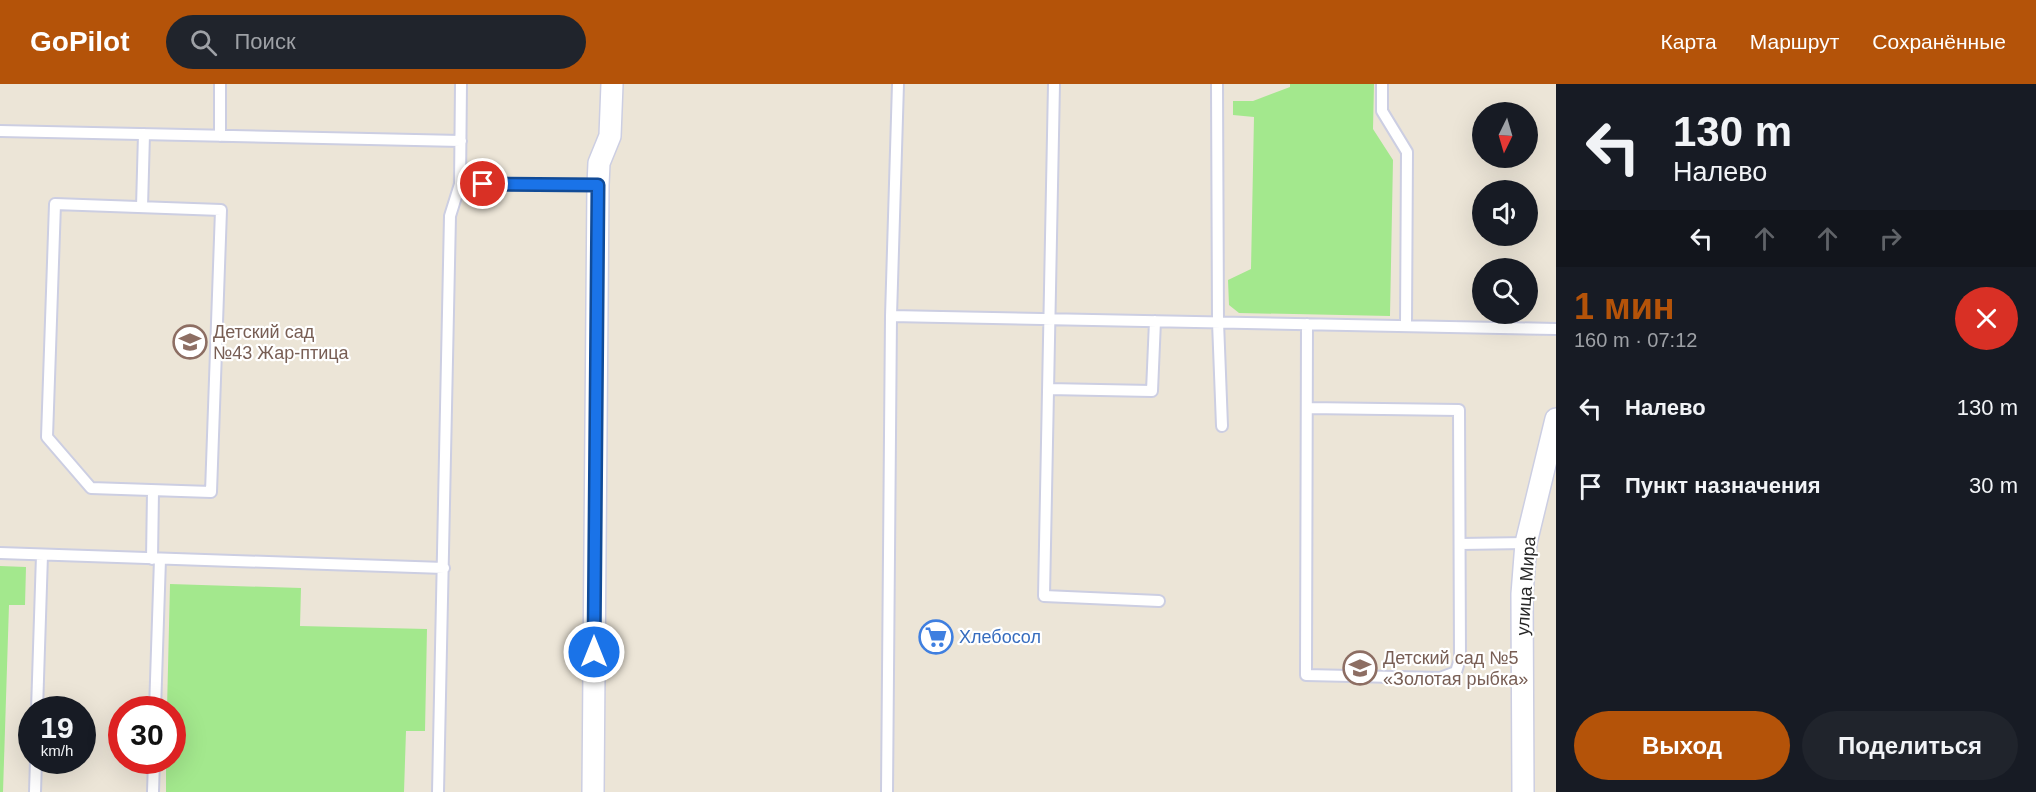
<!DOCTYPE html>
<html lang="ru">
<head>
<meta charset="utf-8">
<style>
  :root { --surface:#171b24; --page:#20242c; --text:#f1f3f6; --muted:#9ea1a6; --accent:#b45309 }
  body { margin:0; font-family:Arial,sans-serif; background:var(--page); color:var(--text); height:100vh; display:flex; flex-direction:column; font-size:22px; white-space:nowrap }
  * { box-sizing:border-box; margin:0 }
  p { font-size:20px; color:var(--muted) }
  .icon { flex:none; width:33px; height:33px; fill:none; stroke:currentColor; stroke-width:2; stroke-linecap:round; stroke-linejoin:round }
  .map { position:relative; flex:1; overflow:hidden }
  .details { display:flex; flex-direction:column; background:var(--surface); width:480px }
  .details>* { flex:none }
  .banner { background:#171b24; color:var(--text); overflow:hidden }
  .needle { width:39px; rotate:185deg }
  .buttons { position:absolute; left:1472px; top:18px; display:grid; gap:12px }
  .buttons a { display:grid; place-items:center; width:66px; height:66px; border-radius:50%; background:var(--surface); box-shadow:0 6px 24px #0002; font-size:30px }
  .speed { position:absolute; left:18px; top:612px; display:flex; gap:12px; font-size:30px; font-weight:700; text-align:center }
  .speed>* { display:grid; place-content:center; width:78px; height:78px; border-radius:50%; background:var(--surface); box-shadow:0 6px 24px #0002; line-height:1 }
  .speed small { font-size:15px; font-weight:400 }
  .speed .limit { border:9px solid #d22; background:#fff; color:#111 }
  .pin { position:absolute; display:grid; place-items:center; width:51px; height:51px; color:#fff; margin:-26px; border:3px solid #fff; border-radius:50%; box-shadow:0 2px 6px #0007 }
  .me { position:absolute; width:66px; margin:-33px; rotate:0deg; stroke-linejoin:round; filter:drop-shadow(0 0 4px #0008) }
  .turn { display:flex; align-items:center; gap:21px; height:126px; padding:0 18px; font-size:27px }
  .turn .icon { width:78px; height:78px; stroke-width:2.5 }
  .turn b { display:block; font-size:42px; line-height:51px }
  .lanes { display:flex; align-items:center; height:57px; padding:0 18px; background:#0003; justify-content:center; gap:30px; direction:ltr }
  .lanes .off { opacity:.35 }
  .round { display:grid; place-items:center; flex:none; width:63px; height:63px; border-radius:32px; background:var(--page) }
  .headline { display:flex; align-items:center; justify-content:space-between; height:102px; padding:0 18px }
  h1 { font-size:36px; font-weight:700; line-height:45px; color:var(--accent) }
  .primary-button { display:flex; gap:12px; margin-top:auto; padding:12px 18px }
  .primary-button a { flex:1; height:69px; border-radius:36px; background:var(--accent); color:#fff; font-size:24px; font-weight:700; line-height:69px; text-align:center }
  .primary-button a+a { background:var(--page); color:var(--text) }
  ul { padding:0; list-style:none }
  li { display:flex; align-items:center; gap:18px; height:78px; padding:0 18px }
  li div { flex:1 }
  li b { display:block; font-size:22px }
  li em { font-style:normal }
  header { display:flex; align-items:center; gap:36px; box-sizing:border-box; height:84px; padding:0 30px; background:var(--accent); color:#fff }
  header strong { font-size:28px }
  nav { display:flex; gap:33px; margin-inline-start:auto; font-size:21px }
  .search { width:420px; height:54px; background:var(--page); display:flex; align-items:center; gap:15px; box-sizing:border-box; padding:0 21px; border-radius:33px; color:var(--muted); font-size:22px }
  main { display:flex; flex:1; min-height:0 }
  .map>svg:first-child { display:block }
</style>
</head>
<body>
<header>
<strong>GoPilot</strong>
<div class="search"><svg class="icon" aria-label="search" viewBox="0 0 24 24"><circle cx="10" cy="10" r="6"/><path d="M15 15l6 6"/></svg>Поиск</div>
<nav><a>Карта</a><a>Маршрут</a><a>Сохранённые</a></nav>
</header>
<main>
<div class="map">
<svg width="1556" height="708" viewBox="0 0 1556 708">
  <rect width="100%" height="100%" fill="#ece5d7"/>
  <path fill="#a3e88d" d="M1290,0H1374L1373,45L1393,76L1390,232L1239,229L1229,221L1228,196L1251,185L1254,33L1233,31V17H1253L1290,3Z
    M0,482L26,483L25,521H9L3,708H0Z
    M170,500L301,504L300,542L427,545L425,647H406L404,708H166V677L172,676V626L167,625Z"/>
  <g fill="none" stroke-linecap="round" stroke-linejoin="round">
    <defs>
      <path id="lane" d="M220,0V52
        M1054,0L1044,512L1159,517
        M1217,0L1218,238L1222,342
        M1382,0V27L1407,68L1406,242
        M0,47L461,57
        M460,100L598,101
        M55,120L221,126L211,408L91,404L47,353Z
        M142,123L144,50
        M891,232L1556,245
        M1307,240L1306,591L1440,594L1456,588L1460,575L1459,326L1307,324
        M1048,305L1152,307L1155,237
        M1460,460L1526,459
        M0,469L444,484
        M152,475L153,407
        M37,626L42,471
        M155,626L160,475
        M35,708L36,676
        M153,708L154,676
        M438,708L450,132L460,100L461,0
        M887,708L891,232L898,0"/>
      <path id="street" d="M593,708L598,101L599,79L610,52L612,0
        M1523,708L1522,510L1526,459L1556,335"/>
    </defs>
    <use href="#lane" stroke="#cccee2" stroke-width="14"/>
    <use href="#street" stroke="#cccee2" stroke-width="24"/>
    <use href="#lane" stroke="#fff" stroke-width="10"/>
    <use href="#street" stroke="#fff" stroke-width="21"/>
  </g>
  <g fill="none" stroke-linecap="round" stroke-linejoin="round">
    <defs>
      <path id="route" d="M483,100L598,101L594,568"/>
    </defs>
    <use href="#route" stroke="#114b97" stroke-width="15"/>
    <use href="#route" stroke="#1a73e8" stroke-width="10"/>
  </g>
  <defs>
    <symbol id="school-ring" viewBox="-11 -11 22 22"><circle r="9.5" fill="#fff" stroke="#8d6e63" stroke-width="1.5"/><path d="M0-5L7-2L0 1L-7-2ZM-4 1L0 2.5L4 1V4Q0 6-4 4Z" fill="#8d6e63"/></symbol>
    <symbol id="supermarket-ring" viewBox="-11 -11 22 22"><circle r="9.5" fill="#fff" stroke="#3f7fe0" stroke-width="1.5"/><path d="M-6-5.5h2.5l.6 2H6L4.5 2H-2.5L-4.4-4H-6ZM-1.5 3.2a1.3 1.3 0 1 0 .1 0ZM3 3.2a1.3 1.3 0 1 0 .1 0Z" fill="#3f7fe0"/></symbol>
  </defs>
  <g fill-rule="evenodd">
    <use href="#school-ring" x="171" y="239" width="38" height="38"/>
    <use href="#supermarket-ring" x="917" y="534" width="38" height="38"/>
    <use href="#school-ring" x="1341" y="565" width="38" height="38"/>
  </g>
  <g text-anchor="middle" dominant-baseline="central" stroke-width="4.5" stroke-linejoin="round" paint-order="stroke">
    <g font-size="18" fill="#785e54" stroke="#fff" text-anchor="start">
      <text x="213" y="248">Детский сад<tspan x="213" dy="21">№43 Жар-птица</tspan></text>
      <text x="1383" y="574">Детский сад №5<tspan x="1383" dy="21">«Золотая рыбка»</tspan></text>
    </g>
    <g font-size="18" fill="#272727" stroke="#fff">
      <text transform="translate(1526 502) rotate(-86)">улица Мира</text>
    </g>
    <g font-size="18" fill="#366cbe" stroke="#fff" text-anchor="start">
      <text x="959" y="553">Хлебосол</text>
    </g>
  </g>
</svg>
<div class="buttons">
<a><svg class="needle" viewBox="-14 -14 28 28"><path d="M0-13l5 13h-10z" fill="#e53935"/><path d="M0 13l5-13h-10z" fill="#9ea1a6"/></svg></a>
<a><svg class="icon" aria-label="sound" viewBox="0 0 24 24"><path d="M4 9h4l5-4v14l-5-4H4zM17 9q2 3 0 6"/></svg></a>
<a><svg class="icon" aria-label="search" viewBox="0 0 24 24"><circle cx="10" cy="10" r="6"/><path d="M15 15l6 6"/></svg></a>
</div>
<div class="speed"><div>19<small>km/h</small></div><div class="limit">30</div></div>
<div class="pin" style="left:483px;top:100px;background:#d93025"><svg class="icon" aria-label="arrive" viewBox="0 0 24 24"><path d="M6 21V4h12l-3 4 3 4H6"/></svg></div>
<svg class="me" style="left:594px;top:568px" viewBox="-20 -20 40 40"><circle r="17" fill="#1a73e8" stroke="#fff" stroke-width="3"/><path d="M0-11L8 9 0 5-8 9z" fill="#fff"/></svg>
</div>
<section class="details">
<div class="banner">
<div class="turn"><svg class="icon" aria-label="left" viewBox="0 0 24 24"><path d="M17 20v-9H6M10 6l-5 5 5 5"/></svg><div><b>130 m</b>Налево</div></div>
<div class="lanes"><svg class="icon" aria-label="left" viewBox="0 0 24 24"><path d="M17 20v-9H6M10 6l-5 5 5 5"/></svg><svg class="icon off" aria-label="ahead" viewBox="0 0 24 24"><path d="M12 20V5M6 11l6-6 6 6"/></svg><svg class="icon off" aria-label="ahead" viewBox="0 0 24 24"><path d="M12 20V5M6 11l6-6 6 6"/></svg><svg class="icon off" aria-label="right" viewBox="0 0 24 24"><path d="M7 20v-9h11M14 6l5 5-5 5"/></svg></div>
</div>
<div class="headline"><div><h1>1 мин</h1><p>160 m · 07:12</p></div><a class="round" style="background:#d93025;color:#fff"><svg class="icon" aria-label="close" viewBox="0 0 24 24"><path d="M6 6l12 12M18 6L6 18"/></svg></a></div>
<ul>
<li><svg class="icon" aria-label="left" viewBox="0 0 24 24"><path d="M17 20v-9H6M10 6l-5 5 5 5"/></svg><div><b>Налево</b></div><em>130 m</em></li>
<li><svg class="icon" aria-label="arrive" viewBox="0 0 24 24"><path d="M6 21V4h12l-3 4 3 4H6"/></svg><div><b>Пункт назначения</b></div><em>30 m</em></li>
</ul>
<div class="primary-button"><a>Выход</a><a>Поделиться</a></div>
</section>
</main>
</body>
</html>
